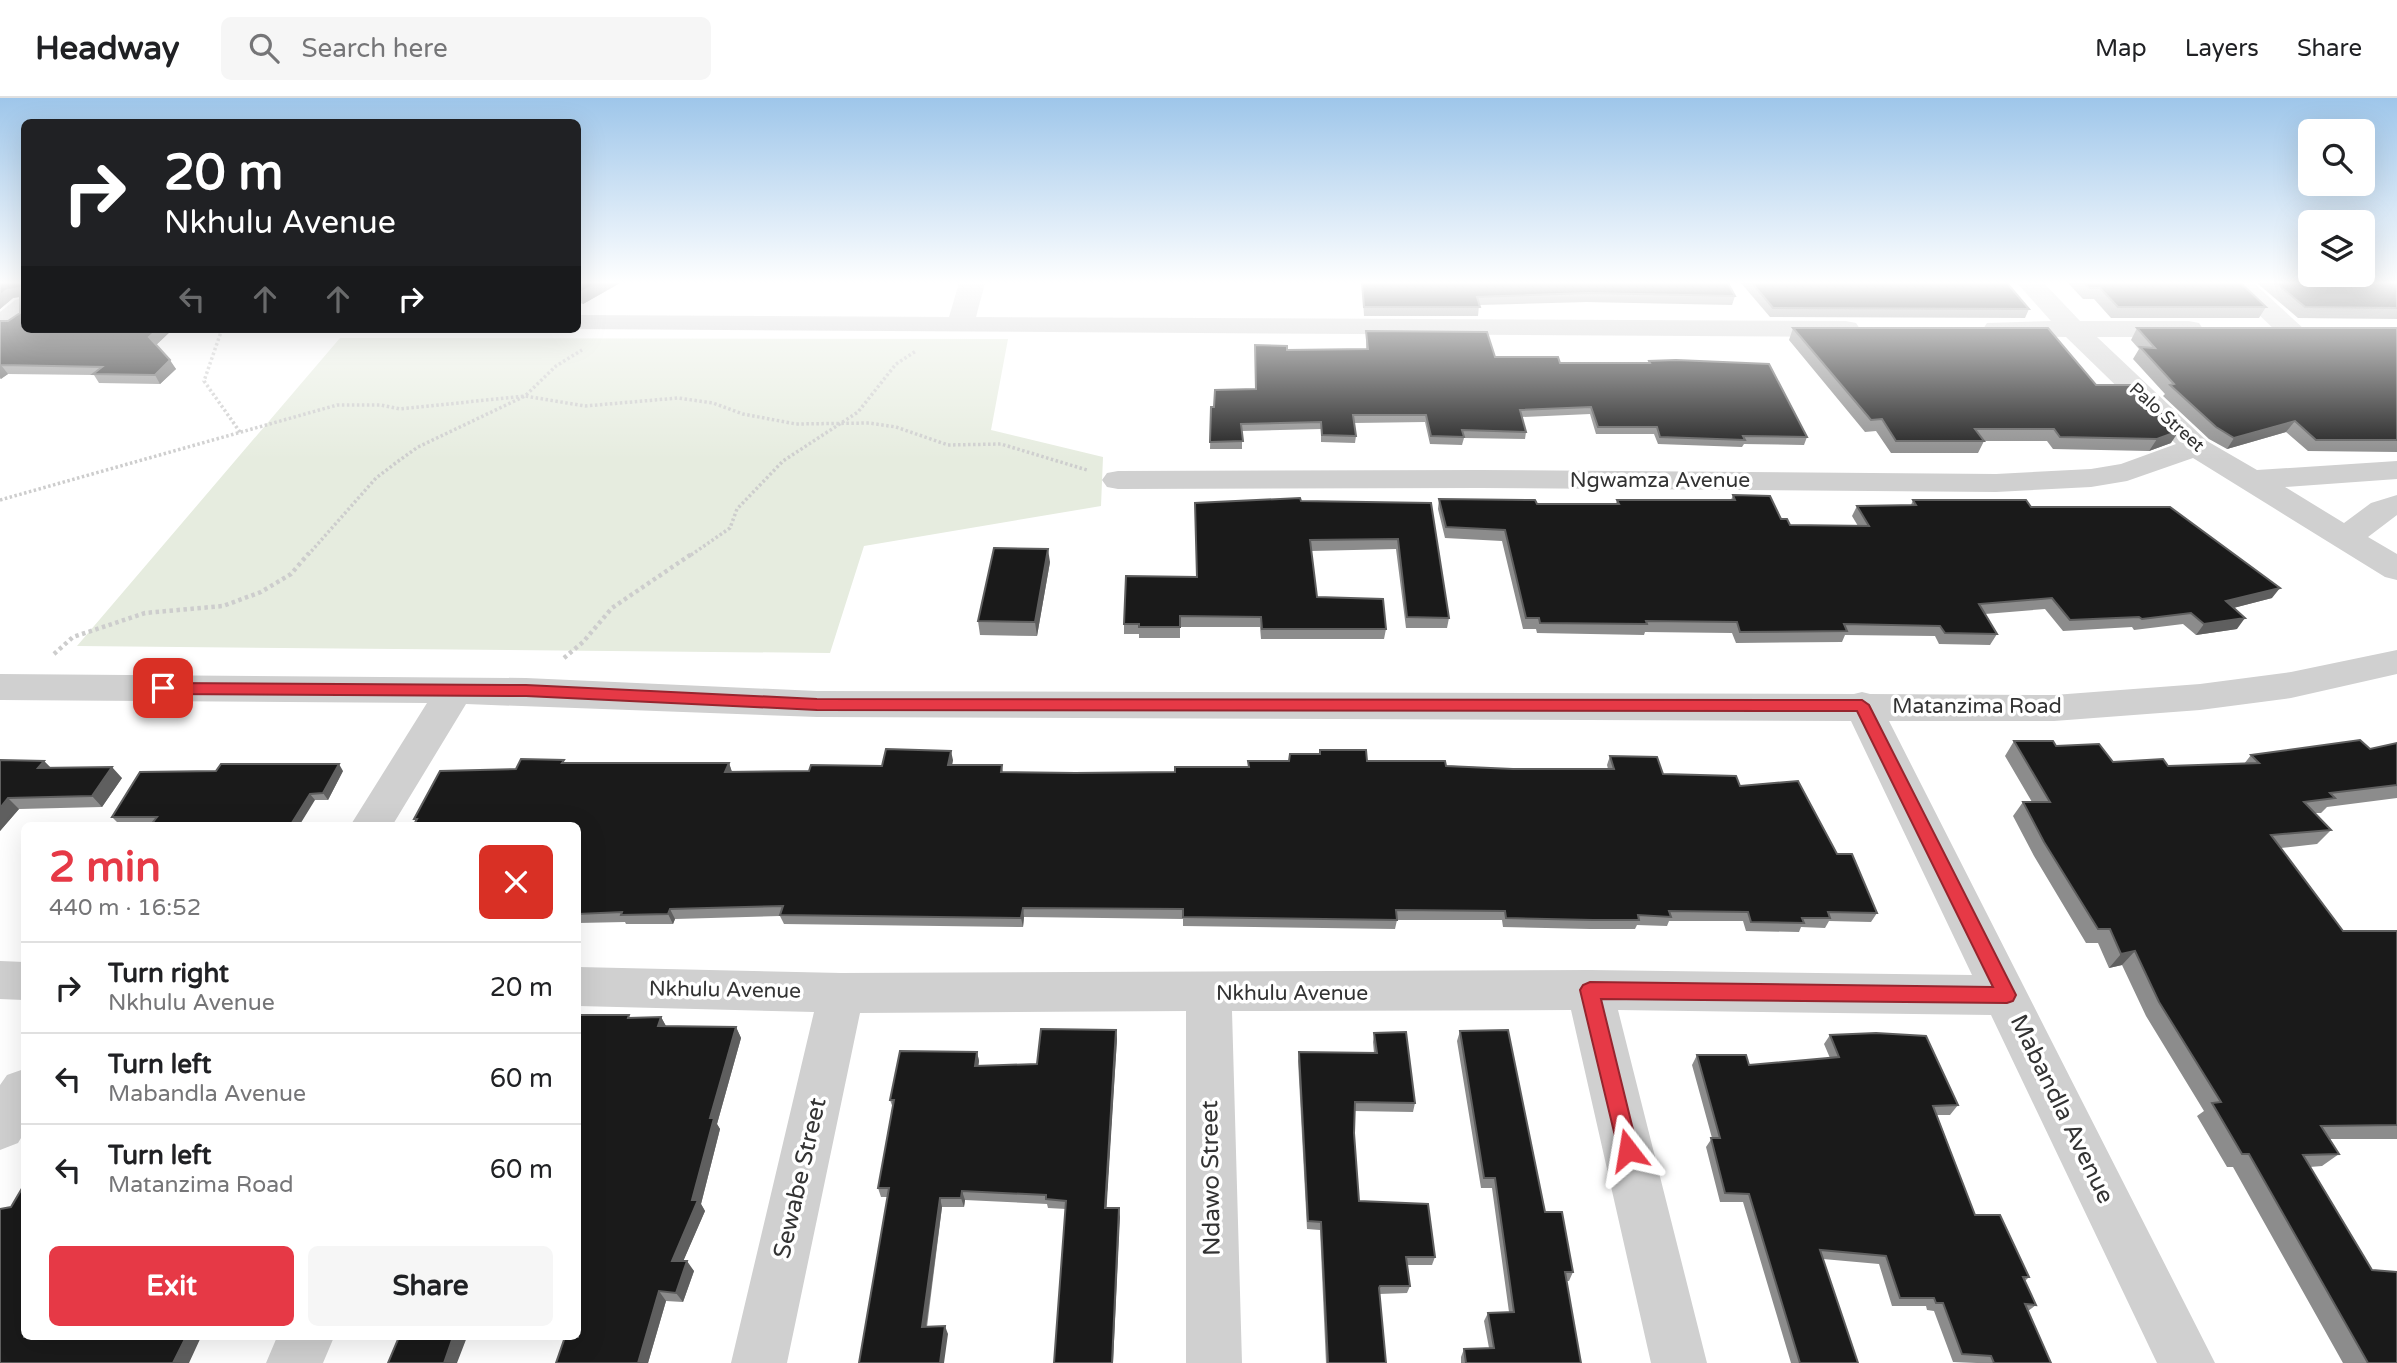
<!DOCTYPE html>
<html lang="en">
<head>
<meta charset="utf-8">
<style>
  :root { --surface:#fff; --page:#f6f6f6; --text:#202124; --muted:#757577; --line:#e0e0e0; --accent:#e63946 }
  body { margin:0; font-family:"Varela Round",sans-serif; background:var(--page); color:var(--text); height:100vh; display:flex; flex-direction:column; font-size:26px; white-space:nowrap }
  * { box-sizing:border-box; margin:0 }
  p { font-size:23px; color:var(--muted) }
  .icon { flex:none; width:38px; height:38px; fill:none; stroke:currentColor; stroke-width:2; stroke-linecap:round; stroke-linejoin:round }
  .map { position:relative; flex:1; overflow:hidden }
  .panel { position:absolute; left:21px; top:724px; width:560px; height:518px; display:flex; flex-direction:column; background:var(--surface); border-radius:10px; box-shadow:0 7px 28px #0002 }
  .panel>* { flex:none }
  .hud { position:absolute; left:21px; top:21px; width:560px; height:214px; border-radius:10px; box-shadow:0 7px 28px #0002; background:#202124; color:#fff; overflow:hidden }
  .tools { position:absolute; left:2298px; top:21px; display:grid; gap:14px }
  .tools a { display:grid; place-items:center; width:77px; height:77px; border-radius:10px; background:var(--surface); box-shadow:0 7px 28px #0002; font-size:35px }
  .pin { position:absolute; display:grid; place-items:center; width:60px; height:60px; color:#fff; margin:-30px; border-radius:14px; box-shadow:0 4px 10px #0006 }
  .me { position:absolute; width:77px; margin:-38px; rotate:346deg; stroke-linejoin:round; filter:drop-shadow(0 0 5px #0008) }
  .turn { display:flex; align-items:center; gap:24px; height:147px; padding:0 28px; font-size:32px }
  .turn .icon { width:91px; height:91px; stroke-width:2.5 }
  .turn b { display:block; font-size:49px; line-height:60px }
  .lanes { display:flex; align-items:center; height:66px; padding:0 28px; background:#0003; justify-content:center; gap:35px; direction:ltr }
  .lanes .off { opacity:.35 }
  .round { display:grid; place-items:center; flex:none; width:74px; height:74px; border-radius:10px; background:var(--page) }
  .summary { display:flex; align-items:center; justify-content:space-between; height:119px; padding:0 28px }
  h1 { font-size:42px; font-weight:700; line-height:52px; color:var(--accent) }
  .action { display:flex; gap:14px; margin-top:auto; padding:14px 28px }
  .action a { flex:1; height:80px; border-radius:10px; background:var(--accent); color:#fff; font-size:28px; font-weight:700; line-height:80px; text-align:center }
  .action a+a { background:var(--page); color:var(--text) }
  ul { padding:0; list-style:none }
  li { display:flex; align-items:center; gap:21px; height:91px; padding:0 28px; border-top:2px solid var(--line) }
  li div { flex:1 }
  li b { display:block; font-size:26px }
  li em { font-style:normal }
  header { display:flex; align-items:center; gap:42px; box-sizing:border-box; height:98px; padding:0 35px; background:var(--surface); border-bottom:2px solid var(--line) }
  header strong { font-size:33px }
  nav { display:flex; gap:38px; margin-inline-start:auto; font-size:24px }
  .search { width:490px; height:63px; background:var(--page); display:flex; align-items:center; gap:18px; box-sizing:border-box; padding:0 24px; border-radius:10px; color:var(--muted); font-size:26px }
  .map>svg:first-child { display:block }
</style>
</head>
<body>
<header>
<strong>Headway</strong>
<div class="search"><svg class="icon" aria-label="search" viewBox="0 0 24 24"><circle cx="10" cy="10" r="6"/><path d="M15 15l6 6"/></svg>Search here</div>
<nav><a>Map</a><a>Layers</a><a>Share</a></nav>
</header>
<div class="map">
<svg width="2397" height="1265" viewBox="0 0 2397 1265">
  <rect width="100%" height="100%" fill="#fff"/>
  <path fill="#e6ecdf" d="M340,240L1008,241L991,332L1103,359L1101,408L864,448L830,555L77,548Z"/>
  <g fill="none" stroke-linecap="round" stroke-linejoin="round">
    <path stroke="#cdcdcd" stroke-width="3.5" stroke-dasharray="2.5 2.5" stroke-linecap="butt" d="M222,231L204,283L240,334
      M0,402L337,307H381L400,311L525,298L585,308L678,300L713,305L743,316L796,326L869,325L896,329L948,347L1001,346L1087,372
      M308,457L376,380L397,364L418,349L525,298L556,268L582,252
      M691,457L730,430L737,411L783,363L858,314L896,266L916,253"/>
    <path stroke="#cdcdcd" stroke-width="4.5" stroke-dasharray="3.5 3.5" stroke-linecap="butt" d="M54,556L73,539L145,515L223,508L261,494L291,476L309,455
      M564,560L583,544L612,510L693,455"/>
    <path fill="#d0d0d0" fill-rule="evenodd" d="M959,185H985L976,219L1846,223L1856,225L1860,231L1856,237L1846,239L570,231H578V217L949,219Z
      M2017,185H2044L2080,223H2189L2199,225L2203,231L2199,237L2189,239H2097L2207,343L2257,372L2397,363V381L2285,389L2344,425L2371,405L2397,397V417L2368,439L2397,456V482L2385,479L2193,360L2127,383L2091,389L1996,394L1480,390L1118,391L1107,389L1102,382L1107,375L1118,373L1480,372L1996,376L2091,371L2121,366L2176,346L2066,239L1987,237L1983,231L1987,225L2051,223Z
      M2226,185H2254L2304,231L2300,237L2290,239L2280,237Z
      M24,200V221L14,229L0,230V214L15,202Z
      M2397,552V576L2291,600L2200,612L2054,623H1889L2215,1265H2157L1991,917L1618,912L1707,1265H1651L1571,912L1232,913L1242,1265H1186V913L860,915L787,1265H731L814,914L578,908V869L841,875L1590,872L1972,877L1851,623L817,619L466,606L392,728H350L427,605L0,602V576L526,580L817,593L1854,596L1862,594L1870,596L2054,597L2200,586L2291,574Z
      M0,863L24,864V902L0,901Z
      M24,971V1035L18,1045L0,1052V987L7,977Z
      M277,1239H334L323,1265H266Z"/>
  </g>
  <path fill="#8c8c8c" d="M0,185H24V231H173L156,247L176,271L160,286L99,285L94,277L8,276L0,281V223H8L20,215V199L13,200L0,211Z
    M578,185H620L583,206L578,204Z
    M1362,185L1735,198L1732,207L1586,204L1479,207L1478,218H1364Z
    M1741,185H2007L2029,211L2025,220L1770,219Z
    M2068,185H2241L2266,209L2259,220H2111L2094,201H2083Z
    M2257,185H2397V221L2298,220Z
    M1793,230L2096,287L2171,345L2149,353L2053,351L2047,343H1984L1978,355H1891L1876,333L1865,334L1789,242Z
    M2137,230H2397V354L2308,353L2286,334L2227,351L2209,341L2163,298L2165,296L2133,261L2139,251L2131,242Z
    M1366,233L1495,259L1560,265H1648L1649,263L1807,339L1804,347L1744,346L1742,349L1658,346L1654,336H1596L1590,316L1522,319L1526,334L1525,341L1464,340L1462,347L1430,346L1425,324L1354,325L1356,338L1355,345L1321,344V331L1242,333V351H1210L1211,309H1214L1256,291L1287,252L1366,251Z
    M1733,397L1781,421L1790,427L1858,428L1852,418L1857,408L1911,407L1913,402L2031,409L2272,500L2233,510L2237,531L2196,537L2183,526L2134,532L2132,529L2063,533L2045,511L1985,516L1997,536L1990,547L1939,546L1935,538L1845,537L1842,544L1736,545L1732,535L1645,534L1644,537L1537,535L1536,531H1523L1502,443L1445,440L1438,411L1439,401L1537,406H1616L1617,402H1731Z
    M1301,403L1431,405L1449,520L1447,530H1406L1396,451L1311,453L1317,499L1386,531L1384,541H1261L1260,529H1180V540H1139V536H1124V526L1196,479Z
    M1050,464L1037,538L980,537L978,523Z
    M2014,643L2056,648L2113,664L2168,668L2244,666L2251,657L2370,651L2397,645V700L2327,709L2321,715H2315L2331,732L2317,746L2281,750L2343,833H2397V1041H2330L2339,1056L2322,1068L2310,1069L2397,1265H2343L2233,1069H2227L2197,1018L2204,1013L2146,918L2122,867L2109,870L2098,845H2086L2034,758L2013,718L2023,704H2032L2005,658Z
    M1320,652L1367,663L1513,671H1608L1607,667L1610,658L1663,676L1740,688L1837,756L1877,815L1871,824L1829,823L1825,830L1801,829L1799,834L1746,833L1743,823H1669L1667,828L1637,827L1635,831H1590L1503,829L1502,822H1397L1395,831L1183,828V821L1024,819L1023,829L784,826L780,818L675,821L673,826H626L625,824L578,825V728L416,724L414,721L516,671L565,665H729L732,674L809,673L953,662L952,667H1002L1003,674L1075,675L1175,674L1248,669L1289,663L1320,656Z
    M0,662L44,663L51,670L122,680L102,709L19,711L0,733Z
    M343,673L328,702H315L152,726L118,725L112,719Z
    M578,917L630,919H661L666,928L736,929L741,940L717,1026L720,1031L701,1106L705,1113L683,1163L694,1173L683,1204L666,1203L648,1265H556L578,1239Z
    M1116,932L1117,941L1106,1110L1120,1119L1066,1111L1048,1110L1047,1106L965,1102L964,1109H942L927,1229L948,1236L859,1265L888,1099H881L878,1090L893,1010L890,1002L977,954L979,963L978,968L1037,966Z
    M1460,933L1573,1174L1569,1183H1566L1581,1265H1461V1259L1464,1251L1489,1250L1484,1223L1488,1215L1509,1214L1492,1090H1481L1457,943Z
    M1374,935L1415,1005L1413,1014L1354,1013V1035L1359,1103L1435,1159L1432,1167H1407L1410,1188L1407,1195L1379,1196L1386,1265H1326L1320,1132L1307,1131L1298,963L1299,954L1374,955L1373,944Z
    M1830,937L1958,1007L1950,1017H1937L1975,1117L2029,1179L2025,1183L2036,1207L2028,1213L2051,1265H1977L1953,1264L1934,1213L1927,1212L1926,1208H1892L1879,1166L1823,1161L1858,1265H1791L1743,1104H1720L1706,1049L1712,1040L1692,967L1697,957L1749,967L1830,960L1824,946Z"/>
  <path fill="#5f5f5f" d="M597,185H620L583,206L579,195Z
    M20,190L24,198L13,200L0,211V197L7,192Z
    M158,231H173L155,248L149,239Z
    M170,262L176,271L160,286L155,277Z
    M1,267L8,276L1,281L0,279V268Z
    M2295,323L2286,334L2227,351L2234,340Z
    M2179,333L2171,345L2149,353L2157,341Z
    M1048,451L1050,464L1037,538L1035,524Z
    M2280,490L2272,500L2218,514L2226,503Z
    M2245,520L2237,531L2196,537L2204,526Z
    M951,653L953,662L950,676L948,667Z
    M44,663L54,673L38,670Z
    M729,665L732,674H725Z
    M339,666L343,673L328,702L323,695Z
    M112,669L122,680L102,709L92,698Z
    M310,696L315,702L299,728H290Z
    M8,700L19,711L0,733V710Z
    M1023,810L1024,819L1023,829L1021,820Z
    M670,811L675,821L673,826L668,816Z
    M2135,853L2122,867L2109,870L2121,856Z
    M661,919L667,930L658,928Z
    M736,929L741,940L717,1026L720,1031L701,1106L705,1113L679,1173L672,1163L692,1102L710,1020Z
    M1116,932L1117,941L1106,1119L1105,1110Z
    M977,954L979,963L977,978L975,968Z
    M962,1093L965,1102L964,1109L961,1100Z
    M940,1100L942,1109L925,1237L922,1229Z
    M1119,1110L1120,1119L1113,1265H1112Z
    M687,1163L694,1173L683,1204L676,1195Z
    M659,1193L666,1203L648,1265H638Z
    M945,1228L948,1236L944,1265H940Z
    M186,1239H201L189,1265H173Z
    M453,1239H467L457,1265H444Z"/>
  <path fill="#1a1a1a" stroke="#5f5f5f" stroke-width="2" d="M0,185H24V231H158L149,239L170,262L155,277L93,276L102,269L1,267L0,268V223H8L20,215V190L7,192L0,197Z
    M578,185H597L579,195L578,194Z
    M1362,185H1728L1735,198L1588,195L1477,199L1480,209H1364Z
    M1752,185H2007L2029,211L1773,210Z
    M2084,185H2241L2266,209H2118L2100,190H2089Z
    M2276,185H2397V210L2305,209Z
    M1793,230H2048L2096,287H2131L2179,333L2157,341L2060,339L2054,331H1975L1984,343H1896L1882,321L1871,322Z
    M2137,230H2397V342H2316L2295,323L2234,340L2216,329L2170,287L2174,286L2140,249L2155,250Z
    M1366,233L1487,234L1495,259H1558L1560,265H1650L1649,263L1676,262L1769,266L1807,339L1743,338L1745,342L1660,339L1657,329H1598L1591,309L1520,312L1526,334L1462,332L1464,339L1431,338L1426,317H1353L1356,338L1322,337L1321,324L1241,326L1243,343L1210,344L1211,309H1214L1215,292L1256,291L1255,247L1287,248V252L1368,251Z
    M1733,397L1770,398L1781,421H1787L1790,427L1869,428L1857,408L1916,407L1913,402H2026L2031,409H2170L2280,490L2226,503L2245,520L2204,526L2191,515L2142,521L2139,519L2070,522L2052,500L1979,506L1997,536L1945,535L1940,528L1844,526L1847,533L1740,534L1737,524L1646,523L1647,526L1540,525L1539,520H1526L1505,432L1446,429L1439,401L1535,402L1537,406H1619L1617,402H1735Z
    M1300,400L1301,403L1431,405L1449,520L1407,519L1398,441L1310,442L1317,499L1383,501L1386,531H1262L1261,519L1180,518V529H1139V526H1124L1126,478L1197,479L1195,405Z
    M994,450L1048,451L1035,524L978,523Z
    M2360,642L2370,651L2397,645V687L2330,695L2335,700L2304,704L2331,732L2271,737L2343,833H2397V1027L2321,1028L2339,1056L2303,1057L2372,1172L2397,1174V1265H2368L2249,1056H2242L2212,1005L2221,1004L2159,904L2135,853L2121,856L2110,831H2098L2044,744L2023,704H2050L2014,643H2053L2056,648L2099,646L2113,664L2163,661L2168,668L2259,665L2251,657Z
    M886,651L951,653L948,667H1002L1001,674L1075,675L1175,674V669H1249L1248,663H1289L1290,656H1320V652H1366L1367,663H1445L1446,668L1513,671H1614L1610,658L1657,659L1663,676L1736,678L1740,688L1798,683L1837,756H1852L1877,815L1828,814L1830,820H1802L1804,825L1751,824L1748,814L1669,813L1671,819L1638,817L1639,822H1593L1506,820L1505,813L1396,812L1397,822L1183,819V811L1023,810L1021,820L780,817L783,808L670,811L668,816L621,817L622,814L578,816V728H413L417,721H414L440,673L516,671L521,661L564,662L562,665H729L725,674L809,673L811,667L882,668Z
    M0,662L44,663L38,670L112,669L92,698L8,700L0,710Z
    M221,666H339L323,695L310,696L290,728H150L157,719H112L140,674L216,673Z
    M578,917H629L628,920L661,919L658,928L736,929L710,1020H714L692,1102H698L672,1163H687L676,1195L659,1193L638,1265H556L565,1239H578V1198L579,1195H578Z
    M1041,931L1116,932L1105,1110H1119L1112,1265H1054L1066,1103L1046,1101V1097L962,1093L961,1100H940L922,1229L945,1228L940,1265H859L889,1090H878L894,1002H890L900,953L977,954L975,968L1037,966Z
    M1508,932L1545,1114H1562L1573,1174H1565L1581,1265H1466L1464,1251L1494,1250L1488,1215L1514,1214L1495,1080H1484L1460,933Z
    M1406,934L1415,1005L1355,1004L1354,1035L1359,1103L1428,1106L1435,1159H1406L1410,1188H1380L1379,1190L1386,1265H1328L1321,1124L1308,1123L1299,954L1377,955L1374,935Z
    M1876,935L1926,938L1958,1007L1933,1008L1975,1117H2000L2029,1179H2023L2036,1207L2025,1206L2051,1265H1994L1991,1258L1962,1256L1943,1205H1936L1934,1200H1900L1886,1158L1820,1152L1858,1265H1800L1749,1096L1725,1095L1711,1040H1720L1697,957H1746L1749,967L1839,959L1830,937Z
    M24,1087V1239H186L173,1265H0V1111L11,1109Z
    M399,1239H453L444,1265H388Z"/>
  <linearGradient id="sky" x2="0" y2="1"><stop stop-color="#9ec6ea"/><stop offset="0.51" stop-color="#fff"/><stop offset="1" stop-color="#fff" stop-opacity="0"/></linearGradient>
  <rect width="2397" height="362" fill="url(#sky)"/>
  <path fill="#e63946" stroke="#96252e" stroke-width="2" d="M163,585L526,587L817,601L1862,602L1869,607L2016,897L2013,903L2007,905L1601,901L1638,1052L1635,1059L1628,1062L1620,1059L1580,892L1583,887L1590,884L1993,889L1857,613L817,612L526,598L163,596L156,590Z"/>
  <g text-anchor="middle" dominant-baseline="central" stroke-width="7" stroke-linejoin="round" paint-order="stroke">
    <g font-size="18" fill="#333" stroke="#fff">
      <text transform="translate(2167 319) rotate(42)">Palo Street</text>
    </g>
    <g font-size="21" fill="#333" stroke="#fff">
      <text x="1660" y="382">Ngwamza Avenue</text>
      <text x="1977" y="608">Matanzima Road</text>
      <text transform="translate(725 892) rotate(1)">Nkhulu Avenue</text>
      <text x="1292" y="895">Nkhulu Avenue</text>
    </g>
    <g font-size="24" fill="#333" stroke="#fff">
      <text transform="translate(2062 1011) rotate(64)">Mabandla Avenue</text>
      <text transform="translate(800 1080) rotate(-77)">Sewabe Street</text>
      <text transform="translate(1211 1080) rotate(-91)">Ndawo Street</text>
    </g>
  </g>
</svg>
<div class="tools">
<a><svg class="icon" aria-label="search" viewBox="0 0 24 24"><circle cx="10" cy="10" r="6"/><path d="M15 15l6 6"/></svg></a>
<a><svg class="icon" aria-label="layers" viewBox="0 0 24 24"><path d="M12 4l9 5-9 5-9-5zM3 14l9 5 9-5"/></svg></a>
</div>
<div class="pin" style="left:163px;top:590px;background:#d93025"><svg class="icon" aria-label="arrive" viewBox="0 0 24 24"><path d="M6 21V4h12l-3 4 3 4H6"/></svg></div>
<svg class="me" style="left:1628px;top:1052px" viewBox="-20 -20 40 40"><path d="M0-17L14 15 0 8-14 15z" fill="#e63946" stroke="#fff" stroke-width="4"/></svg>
<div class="hud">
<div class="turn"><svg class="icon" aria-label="right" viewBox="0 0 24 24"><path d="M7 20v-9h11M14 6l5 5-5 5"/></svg><div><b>20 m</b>Nkhulu Avenue</div></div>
<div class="lanes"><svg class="icon off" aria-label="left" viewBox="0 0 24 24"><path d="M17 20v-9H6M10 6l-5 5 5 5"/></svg><svg class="icon off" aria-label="ahead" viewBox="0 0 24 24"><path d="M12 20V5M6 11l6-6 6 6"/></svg><svg class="icon off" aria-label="ahead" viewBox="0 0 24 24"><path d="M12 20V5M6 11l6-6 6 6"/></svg><svg class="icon" aria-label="right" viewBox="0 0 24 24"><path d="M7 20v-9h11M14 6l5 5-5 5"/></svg></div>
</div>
<section class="panel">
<div class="summary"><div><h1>2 min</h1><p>440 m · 16:52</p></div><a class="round" style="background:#d93025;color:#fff"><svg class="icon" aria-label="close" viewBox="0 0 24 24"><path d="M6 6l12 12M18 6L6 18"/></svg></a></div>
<ul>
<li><svg class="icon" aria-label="right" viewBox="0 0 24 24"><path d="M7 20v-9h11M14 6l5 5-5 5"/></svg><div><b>Turn right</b><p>Nkhulu Avenue</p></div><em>20 m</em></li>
<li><svg class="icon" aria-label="left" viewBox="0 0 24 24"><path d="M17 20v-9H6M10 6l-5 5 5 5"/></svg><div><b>Turn left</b><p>Mabandla Avenue</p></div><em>60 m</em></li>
<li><svg class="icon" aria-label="left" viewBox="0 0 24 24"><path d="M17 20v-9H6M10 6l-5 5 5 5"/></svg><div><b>Turn left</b><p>Matanzima Road</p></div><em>60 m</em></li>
</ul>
<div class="action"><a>Exit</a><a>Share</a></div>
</section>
</div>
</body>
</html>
